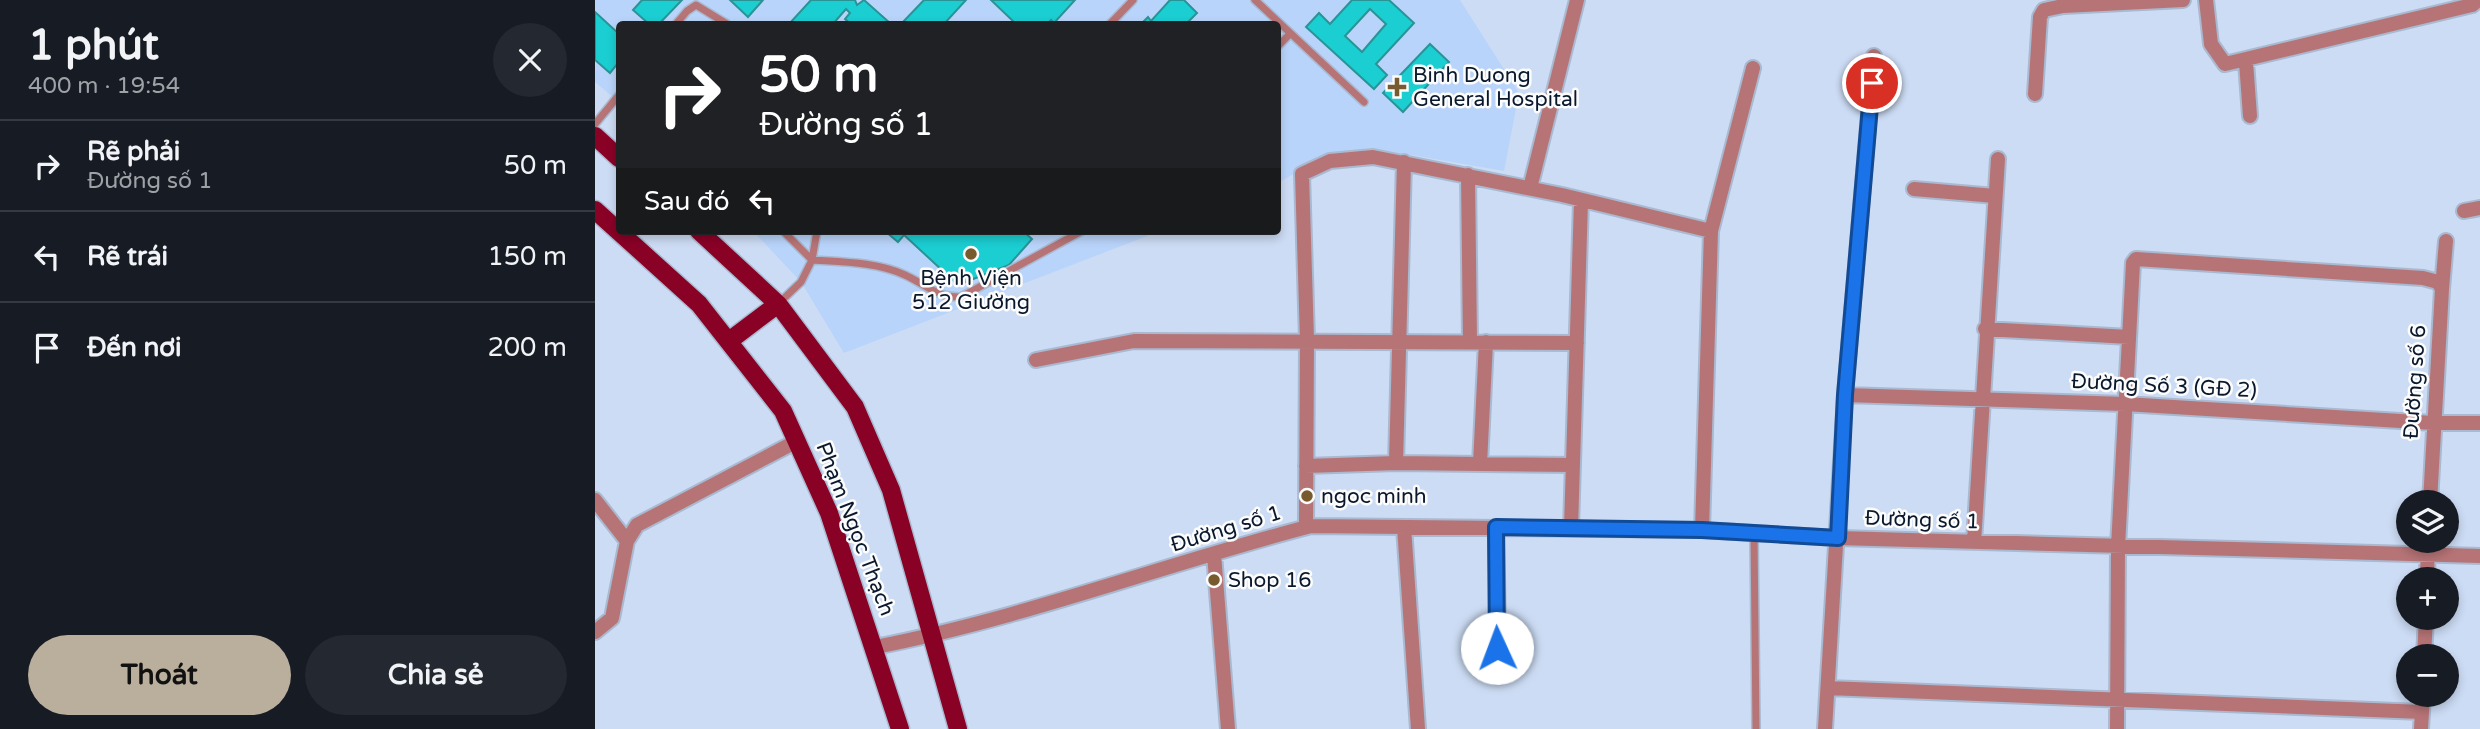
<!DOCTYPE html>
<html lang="vi">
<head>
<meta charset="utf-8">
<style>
  :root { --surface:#171b24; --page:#242831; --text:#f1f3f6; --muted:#9ea1a6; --line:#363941; --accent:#baaf9c }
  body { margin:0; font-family:"Varela Round",sans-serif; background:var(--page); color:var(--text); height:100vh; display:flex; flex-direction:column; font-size:26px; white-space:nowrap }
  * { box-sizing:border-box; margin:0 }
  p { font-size:23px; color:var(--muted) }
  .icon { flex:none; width:38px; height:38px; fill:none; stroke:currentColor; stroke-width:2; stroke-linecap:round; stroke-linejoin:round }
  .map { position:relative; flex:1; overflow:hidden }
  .drawer { display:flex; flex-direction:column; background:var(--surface); width:595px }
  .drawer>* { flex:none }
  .banner { position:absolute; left:21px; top:21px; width:665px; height:214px; border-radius:7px; box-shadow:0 4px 10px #0003; background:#202124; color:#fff; overflow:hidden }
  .fabs { position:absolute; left:1801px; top:490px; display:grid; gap:14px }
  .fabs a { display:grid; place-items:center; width:63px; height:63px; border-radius:50%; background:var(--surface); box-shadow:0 4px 10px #0003; font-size:35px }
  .pin { position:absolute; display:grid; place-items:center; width:60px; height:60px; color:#fff; margin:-30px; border:4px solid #fff; border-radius:50%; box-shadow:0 2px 7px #0007 }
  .me { position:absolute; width:77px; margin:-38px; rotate:358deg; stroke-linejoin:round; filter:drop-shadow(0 0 5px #0008) }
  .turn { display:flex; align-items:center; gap:24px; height:147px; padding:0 28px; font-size:32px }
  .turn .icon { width:91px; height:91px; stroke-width:2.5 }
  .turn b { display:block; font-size:49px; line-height:60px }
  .then { display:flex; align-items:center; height:66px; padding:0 28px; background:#0003; gap:14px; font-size:26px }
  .round { display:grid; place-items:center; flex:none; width:74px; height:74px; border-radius:37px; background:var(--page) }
  .summary { display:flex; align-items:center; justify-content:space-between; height:119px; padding:0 28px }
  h1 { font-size:42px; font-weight:700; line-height:52px }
  .cta { display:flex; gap:14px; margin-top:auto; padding:14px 28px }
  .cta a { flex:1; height:80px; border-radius:42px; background:var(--accent); color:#111; font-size:28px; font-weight:700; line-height:80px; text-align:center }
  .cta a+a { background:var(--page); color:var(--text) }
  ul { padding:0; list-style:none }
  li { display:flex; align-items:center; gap:21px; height:91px; padding:0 28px; border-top:2px solid var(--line) }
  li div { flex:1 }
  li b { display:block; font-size:26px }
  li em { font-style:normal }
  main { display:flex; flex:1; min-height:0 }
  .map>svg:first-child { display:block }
</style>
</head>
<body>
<main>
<section class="drawer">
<div class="summary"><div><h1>1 phút</h1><p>400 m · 19:54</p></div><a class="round"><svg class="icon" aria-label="close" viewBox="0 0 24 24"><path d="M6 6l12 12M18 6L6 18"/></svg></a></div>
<ul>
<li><svg class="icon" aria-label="right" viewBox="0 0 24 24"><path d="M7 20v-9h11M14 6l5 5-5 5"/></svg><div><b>Rẽ phải</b><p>Đường số 1</p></div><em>50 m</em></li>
<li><svg class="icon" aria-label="left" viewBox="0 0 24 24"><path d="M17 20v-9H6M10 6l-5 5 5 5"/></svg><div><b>Rẽ trái</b></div><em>150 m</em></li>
<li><svg class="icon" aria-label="arrive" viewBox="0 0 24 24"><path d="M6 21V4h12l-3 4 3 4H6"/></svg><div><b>Đến nơi</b></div><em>200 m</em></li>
</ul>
<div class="cta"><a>Thoát</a><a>Chia sẻ</a></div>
</section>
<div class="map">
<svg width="1885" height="729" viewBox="0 0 1885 729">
  <rect width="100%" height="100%" fill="#ccdcf4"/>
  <path fill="#b9d4fa" d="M0,0H865L924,93L909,171L776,148L733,154L683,183L682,24H24V102L0,82Z
    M158,231H565L249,353L206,282Z"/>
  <path fill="#1bced2" stroke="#2a9395" stroke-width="2" fill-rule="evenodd" d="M47,0H87L64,24H54L38,10Z
    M135,0H168L153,17Z
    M216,0H260L262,5L269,0L296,24H256L250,19L255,13L251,9L238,24H194Z
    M329,0H371L349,24H306Z
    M396,0H480L459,23L456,20L452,24H416L419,22Z
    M575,0H589L602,13L591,24H546L553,17L556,21Z
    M757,0H794L819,23L781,64L792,75L779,89L711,27L724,13L735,24ZM775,9L791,24L767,52L750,36Z
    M0,12L24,34V62L15,73L0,60Z
    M835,44L854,62L808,112L788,93Z
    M290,231H428L437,239L414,265L363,285L309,235L303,242Z"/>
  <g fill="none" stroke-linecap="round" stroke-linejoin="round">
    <defs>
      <path id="lane" d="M660,0L769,102
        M81,24L92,11L101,5L132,24
        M515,24L538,0
        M682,47L695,34
        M0,124L24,95
        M188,231L217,260
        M217,260L222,231
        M184,303L206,282L217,260C247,262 282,262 310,275C330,284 342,298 366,297L487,231
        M1159,533L1161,729"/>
      <path id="street" d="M1611,0L1616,44L1630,64L1877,5L1883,0
        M1651,62L1655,116
        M1440,94L1445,17L1449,10L1468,6L1588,0
        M873,175L875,342
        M935,188L982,0
        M1319,189L1400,196
        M1869,211L1885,208
        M1847,289L1851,241
        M1390,329L1534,337
        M441,360L539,341L982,343
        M1250,395L1530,404L1838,423H1885
        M801,463L809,162
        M885,464L891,342
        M711,466L801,463L978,465
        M0,500L32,541
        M711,527L712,340L707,174L735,161L778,157L967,195L1116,231
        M809,527L823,729
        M901,527L904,676
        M976,528L986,201
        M1107,530L1116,231L1158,68
        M1379,542L1403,159
        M619,554L633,729
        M1832,579L1833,541
        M0,632L17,618L32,541L42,525L202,441
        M280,647C429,618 570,564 716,526L1107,530L1243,538L1885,556
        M1829,656L1831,618
        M1233,688L1827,712
        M1230,729L1250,395L1279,56
        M1522,729L1523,547L1538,263L1541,259L1828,278L1843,282L1847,289L1835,502
        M1826,729L1828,695"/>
      <path id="primary" d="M0,136L24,158
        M0,210L104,304L188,411L234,513L305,729
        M104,231L183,304L260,407L296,490L363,729
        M134,341L183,304"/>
    </defs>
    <use href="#lane" stroke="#a9b9d0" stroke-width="10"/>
    <use href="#street" stroke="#a9b9d0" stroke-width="18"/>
    <use href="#primary" stroke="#a9b9d0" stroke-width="21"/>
    <use href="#lane" stroke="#b77477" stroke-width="7"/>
    <use href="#street" stroke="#b77477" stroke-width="14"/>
    <use href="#primary" stroke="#8a0126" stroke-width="18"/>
  </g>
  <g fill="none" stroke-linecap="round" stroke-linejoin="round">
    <defs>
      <path id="route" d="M902,648L901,527L1107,530L1243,538L1250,395L1277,83"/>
    </defs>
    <use href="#route" stroke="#114b97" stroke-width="18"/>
    <use href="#route" stroke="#1a73e8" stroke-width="12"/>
  </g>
  <g fill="#775b2e" stroke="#fcfcfc" stroke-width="2.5">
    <path d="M798.5 76.5h7v7h7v7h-7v7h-7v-7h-7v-7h7z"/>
    <circle cx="376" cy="254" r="7"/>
    <circle cx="712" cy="496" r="7"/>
    <circle cx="619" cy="580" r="7"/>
  </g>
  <g text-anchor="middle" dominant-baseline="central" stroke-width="5" stroke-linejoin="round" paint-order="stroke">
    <g font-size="21" fill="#09182c" stroke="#fcfcfc" text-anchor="start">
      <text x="818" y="75">Binh Duong<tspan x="818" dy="24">General Hospital</tspan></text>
      <text x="376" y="278" text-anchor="middle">Bệnh Viện<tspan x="376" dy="24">512 Giường</tspan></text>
      <text x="726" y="496">ngoc minh</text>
      <text x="633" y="580">Shop 16</text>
    </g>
    <g font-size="21" fill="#09182c" stroke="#fcfcfc">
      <text transform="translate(1820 382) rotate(-86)">Đường số 6</text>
      <text transform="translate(1569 386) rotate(3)">Đường Số 3 (GĐ 2)</text>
      <text transform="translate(1327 520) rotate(2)">Đường số 1</text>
      <text transform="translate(260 529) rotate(69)">Phạm Ngọc Thạch</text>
      <text transform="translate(631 529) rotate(-17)">Đường số 1</text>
    </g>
  </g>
</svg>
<div class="fabs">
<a><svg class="icon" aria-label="layers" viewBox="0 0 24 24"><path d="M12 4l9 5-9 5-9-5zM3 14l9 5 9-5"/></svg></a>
<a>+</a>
<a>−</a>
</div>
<div class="pin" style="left:1277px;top:83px;background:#d93025"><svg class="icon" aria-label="arrive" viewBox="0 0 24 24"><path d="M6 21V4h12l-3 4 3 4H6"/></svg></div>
<svg class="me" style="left:902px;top:648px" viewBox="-20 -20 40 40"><circle r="19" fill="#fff"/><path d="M0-13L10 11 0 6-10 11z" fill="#1a73e8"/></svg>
<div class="banner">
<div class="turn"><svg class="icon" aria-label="right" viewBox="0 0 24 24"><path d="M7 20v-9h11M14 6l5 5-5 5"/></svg><div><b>50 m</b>Đường số 1</div></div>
<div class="then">Sau đó<svg class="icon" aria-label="left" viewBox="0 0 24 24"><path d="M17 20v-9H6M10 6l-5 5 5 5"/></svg></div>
</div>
</div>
</main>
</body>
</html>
